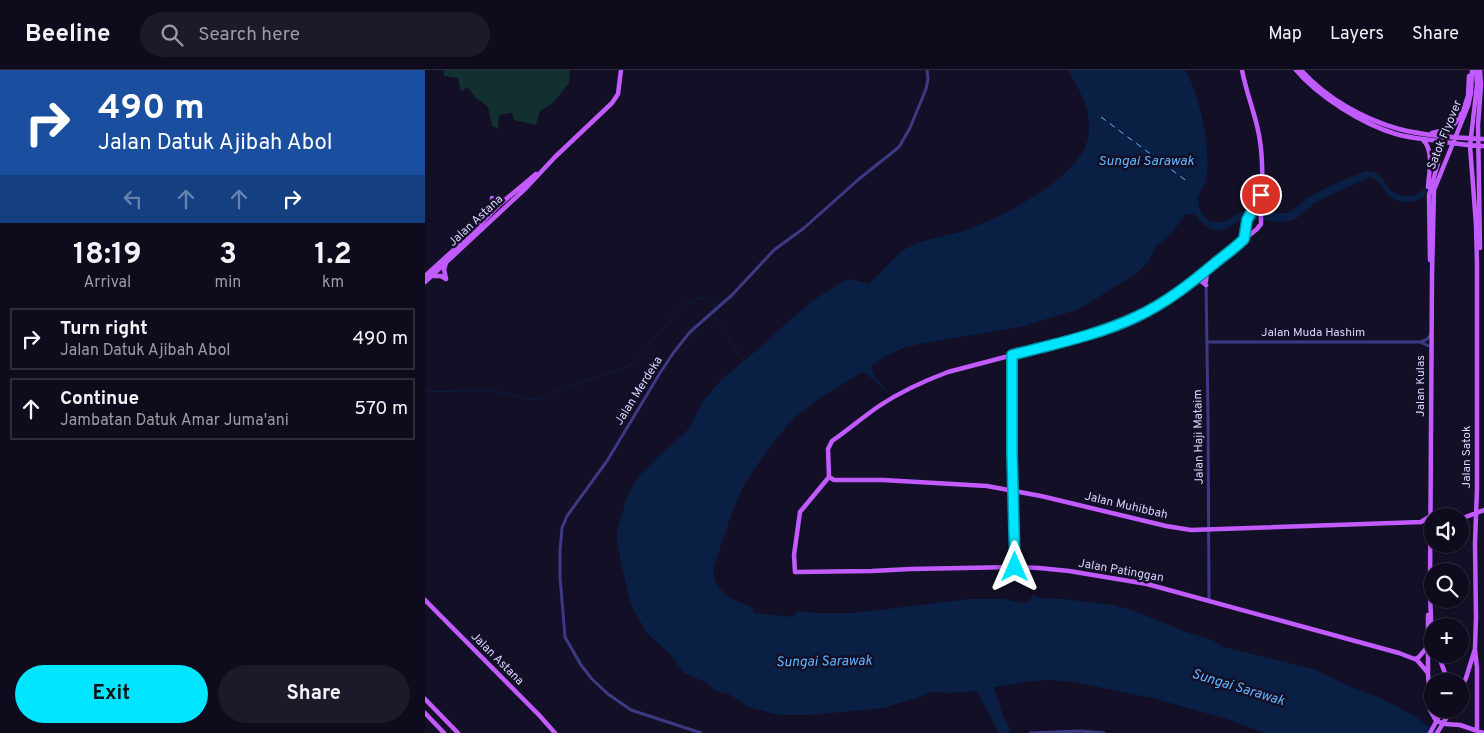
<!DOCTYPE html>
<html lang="en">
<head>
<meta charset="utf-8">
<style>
  :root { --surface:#0e0b1c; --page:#1c1929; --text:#f1f3f6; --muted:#9b9ba3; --line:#2e2b3b; --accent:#00e5ff }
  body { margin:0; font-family:Overpass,sans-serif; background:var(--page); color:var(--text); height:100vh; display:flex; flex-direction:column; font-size:19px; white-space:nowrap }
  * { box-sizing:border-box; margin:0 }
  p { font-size:16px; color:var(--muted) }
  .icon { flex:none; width:28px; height:28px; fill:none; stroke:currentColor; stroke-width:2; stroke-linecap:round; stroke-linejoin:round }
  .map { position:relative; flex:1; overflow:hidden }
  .side { display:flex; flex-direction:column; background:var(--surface); width:425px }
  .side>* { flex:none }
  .hud { background:#1a4fa0; color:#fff; overflow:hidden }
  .controls { position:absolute; left:999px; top:438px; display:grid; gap:10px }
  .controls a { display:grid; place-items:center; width:45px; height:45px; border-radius:50%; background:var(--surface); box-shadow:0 1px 4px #0004,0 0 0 1px var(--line); font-size:25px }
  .pin { position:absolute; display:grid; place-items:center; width:42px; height:42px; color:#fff; margin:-21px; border:2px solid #fff; border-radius:50%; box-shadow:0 1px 5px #0007 }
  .me { position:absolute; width:55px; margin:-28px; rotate:0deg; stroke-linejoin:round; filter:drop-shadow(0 0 4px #0008) }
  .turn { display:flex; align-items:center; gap:18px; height:105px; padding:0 15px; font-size:22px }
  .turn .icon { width:65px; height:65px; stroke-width:2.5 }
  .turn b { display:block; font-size:35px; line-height:42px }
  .lanes { display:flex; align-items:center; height:48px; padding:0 15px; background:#0003; justify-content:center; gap:25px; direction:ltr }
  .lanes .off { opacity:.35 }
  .eta { display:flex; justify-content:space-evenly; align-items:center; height:85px; text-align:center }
  .eta b { font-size:30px; font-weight:700; line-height:35px }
  .cta { display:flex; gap:10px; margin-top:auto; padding:10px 15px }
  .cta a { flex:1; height:58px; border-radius:30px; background:var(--accent); color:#111; font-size:20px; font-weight:700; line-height:58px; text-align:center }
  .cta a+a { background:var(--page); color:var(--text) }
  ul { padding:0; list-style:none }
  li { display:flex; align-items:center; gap:15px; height:62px; margin:0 10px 8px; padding:0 5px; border:2px solid var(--line); border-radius:0px }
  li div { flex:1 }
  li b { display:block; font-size:19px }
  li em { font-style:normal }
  header { display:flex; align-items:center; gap:30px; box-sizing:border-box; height:70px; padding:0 25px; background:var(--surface); border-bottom:1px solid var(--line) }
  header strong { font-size:24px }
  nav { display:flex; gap:28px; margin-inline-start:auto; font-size:18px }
  .search { width:350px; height:45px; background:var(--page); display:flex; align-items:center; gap:12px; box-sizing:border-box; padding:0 18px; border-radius:28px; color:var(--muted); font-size:19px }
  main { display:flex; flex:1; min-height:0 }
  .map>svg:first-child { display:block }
</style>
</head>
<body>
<header>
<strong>Beeline</strong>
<div class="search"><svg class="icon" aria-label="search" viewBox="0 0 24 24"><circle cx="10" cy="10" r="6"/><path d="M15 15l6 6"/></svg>Search here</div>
<nav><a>Map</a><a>Layers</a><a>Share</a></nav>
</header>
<main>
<section class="side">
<div class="hud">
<div class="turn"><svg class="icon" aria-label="right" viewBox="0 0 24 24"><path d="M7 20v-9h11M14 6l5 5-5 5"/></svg><div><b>490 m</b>Jalan Datuk Ajibah Abol</div></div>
<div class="lanes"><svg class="icon off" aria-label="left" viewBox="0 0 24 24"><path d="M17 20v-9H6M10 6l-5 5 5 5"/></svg><svg class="icon off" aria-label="ahead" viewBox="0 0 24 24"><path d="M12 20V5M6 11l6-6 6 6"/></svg><svg class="icon off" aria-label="ahead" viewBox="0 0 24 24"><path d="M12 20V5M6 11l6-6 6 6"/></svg><svg class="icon" aria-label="right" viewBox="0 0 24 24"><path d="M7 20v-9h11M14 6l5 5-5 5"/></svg></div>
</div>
<div class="eta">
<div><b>18:19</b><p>Arrival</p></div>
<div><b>3</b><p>min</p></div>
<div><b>1.2</b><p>km</p></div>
</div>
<ul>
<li><svg class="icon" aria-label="right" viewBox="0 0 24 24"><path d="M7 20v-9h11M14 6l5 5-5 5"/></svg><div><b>Turn right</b><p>Jalan Datuk Ajibah Abol</p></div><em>490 m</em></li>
<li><svg class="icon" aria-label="ahead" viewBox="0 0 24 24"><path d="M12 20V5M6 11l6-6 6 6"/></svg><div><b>Continue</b><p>Jambatan Datuk Amar Juma'ani</p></div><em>570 m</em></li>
</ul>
<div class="cta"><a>Exit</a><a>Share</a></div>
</section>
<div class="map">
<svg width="1059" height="663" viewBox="0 0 1059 663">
  <rect width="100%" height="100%" fill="#130f26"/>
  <path fill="#12302f" d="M18,0H145L144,13L129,32L115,41L111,55L89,50L87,43L74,45L73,59L67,56L63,37L50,27L44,19L41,18L38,21L35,19L33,8L19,6Z"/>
  <path fill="#0a1f44" d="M642,0H760C774,21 785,76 782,101C782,106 781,112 779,116C776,121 773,124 773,130C774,140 778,147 786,152H798L816,142L863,143C872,138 879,130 888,125C895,120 937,101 944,101C958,101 959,116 969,123C972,125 976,125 980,126C989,127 994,124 1000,118L1002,122C995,133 978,135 967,128C958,122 956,109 945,107L891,132L873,147L868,150L855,152L818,148C813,150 810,154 804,157C789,166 777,155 769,144H761L749,160L740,169L731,176L724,191L713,202L666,232L651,240L595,257L494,274L478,278L457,288L446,297L449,307L459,317L462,323L455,315L440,303L437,302L396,327L370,347L347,374L320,413L309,437L289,496C285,521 309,531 328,538L329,543L369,547L371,542L373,541L392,543H429L544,529H580L596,533L602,532L609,525L614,528L639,529L688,535L710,541L761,562L787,570L798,577L891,600L933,620L953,627L988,645L1003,656L1016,663H840L799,648L727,628L648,612L627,610L607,611L569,617L578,646L584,656L585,663H573L567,649L552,621L522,623L507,621L498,626L458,638L387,645H354L324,637L304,624L291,621L280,612L259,603L246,585L222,563L208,539L203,524L192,473V462L201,430L212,408L244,376L258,365L264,358L278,331L297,309L332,280L367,248L392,228L418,211L425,209L444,214C448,209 453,206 457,201C466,193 472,183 482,178C501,168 524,166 544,159C578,146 640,114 658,81C663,74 664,64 664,55C664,35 653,17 642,0Z"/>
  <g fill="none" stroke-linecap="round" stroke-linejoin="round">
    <path stroke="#0a1f44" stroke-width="1" d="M0,322L64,320L108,330L204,296L259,235L275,228H283L288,233L290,245L318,292"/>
    <path stroke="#62b6ff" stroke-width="1" stroke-dasharray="6 5" stroke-linecap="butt" d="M676,47L763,112"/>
    <path stroke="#3d3a85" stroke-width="3" d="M776,205L781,211L783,348L784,531
      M782,272H995L1001,270L1006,265
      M995,272L1006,277
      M587,285V383L590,497
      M276,663L206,640L183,624L167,609L156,595L140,567L135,507V481L137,458L142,446L182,391L235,303L249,282L265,262L307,225L349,180L379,158L434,109L474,77L485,58L501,19L503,9L502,0
      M605,663L655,661L679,663"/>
    <path stroke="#c25bff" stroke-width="4.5" d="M871,0C893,26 937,54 971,64C984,68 999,69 1013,71C1028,73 1044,76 1059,76
      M876,0C901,28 938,49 974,59C1001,66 1031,68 1059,69
      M1007,63L1015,61L1023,57
      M998,70C1009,80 1004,103 1003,117
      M67,142V128L71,130H79
      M819,169L822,150L835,127
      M1055,178L1053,55L1056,15L1055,0
      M1005,190L1004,125L1013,93L1014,71L1016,66L1031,52L1038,41L1043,26L1044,6
      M0,206L44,166L74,135L111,104
      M6,206H16L21,209
      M772,208L781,215
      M21,209L19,199L21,193
      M781,211L782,200
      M0,212L101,118L130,87L187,33L193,24L196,0
      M404,407L375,442L369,485L370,502L447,501L486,499L590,497L614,498L644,501L722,514L974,583L992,590L1003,603
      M404,407L403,379L407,371C423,360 438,347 454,336C475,322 499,311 523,302L664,265L711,247L753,223L832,159L836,154V147C837,120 839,92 834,65C830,43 821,22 817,0
      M404,407L409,410H458L562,416L616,426L741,456L766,460L996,452L1004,447
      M1035,449L1059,440
      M0,530L114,645L130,663
      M1003,545V603L1005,640L1010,649L1015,652L1020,654L1035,655L1058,663
      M1005,559L1008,568
      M1008,559L1006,550L1005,519L1007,204L1009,120L1043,36L1046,23L1047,0
      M1050,580L1052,598V661
      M1013,584L1021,606V611
      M990,589L994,587L1003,576
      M1035,621L1041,608L1050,579L1051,547L1050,474L1052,418V195L1051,154L1045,76L1052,15L1051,0
      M0,629L33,663
      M0,643L19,663
      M1005,663L1018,639
      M1012,663L1027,639"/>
  </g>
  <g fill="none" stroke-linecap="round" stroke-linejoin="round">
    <defs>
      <path id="route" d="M590,497L587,383V285C629,274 673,265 711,247C741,233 765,214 790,193C800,185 810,178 819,169L822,150L836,125"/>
    </defs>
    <use href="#route" stroke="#0095a6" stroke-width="12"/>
    <use href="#route" stroke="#00e5ff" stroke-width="9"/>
  </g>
  <g text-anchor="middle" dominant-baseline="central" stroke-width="5" stroke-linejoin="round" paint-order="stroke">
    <g font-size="12" fill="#d9d4ff" stroke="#130f26">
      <text transform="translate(1020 65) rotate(-68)">Satok Flyover</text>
      <text transform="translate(51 151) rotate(-43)">Jalan Astana</text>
      <text x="888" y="263">Jalan Muda Hashim</text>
      <text transform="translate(996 316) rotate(-90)">Jalan Kulas</text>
      <text transform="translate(214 321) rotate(-58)">Jalan Merdeka</text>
      <text transform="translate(774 367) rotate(-91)">Jalan Haji Mataim</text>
      <text transform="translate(1042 387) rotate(-90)">Jalan Satok</text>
      <text transform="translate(701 436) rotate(13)">Jalan Muhibbah</text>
      <text transform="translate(696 501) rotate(10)">Jalan Patinggan</text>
      <text transform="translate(72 589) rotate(45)">Jalan Astana</text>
    </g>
    <g font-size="14" font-style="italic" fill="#62b6ff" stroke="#130f26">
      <text x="721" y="91">Sungai Sarawak</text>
      <text transform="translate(399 592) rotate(-1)">Sungai Sarawak</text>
      <text transform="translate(813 618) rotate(17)">Sungai Sarawak</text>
    </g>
  </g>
</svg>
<div class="controls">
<a><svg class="icon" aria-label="sound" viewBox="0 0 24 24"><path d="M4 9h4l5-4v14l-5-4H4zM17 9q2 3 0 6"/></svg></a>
<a><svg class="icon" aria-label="search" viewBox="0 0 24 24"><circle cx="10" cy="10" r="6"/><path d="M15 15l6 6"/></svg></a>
<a>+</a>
<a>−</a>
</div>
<div class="pin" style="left:836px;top:125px;background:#d93025"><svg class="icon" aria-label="arrive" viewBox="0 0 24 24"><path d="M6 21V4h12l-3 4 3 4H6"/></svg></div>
<svg class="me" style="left:590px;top:497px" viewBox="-20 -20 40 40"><path d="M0-17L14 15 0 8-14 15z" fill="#00e5ff" stroke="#fff" stroke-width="4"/></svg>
</div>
</main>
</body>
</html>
